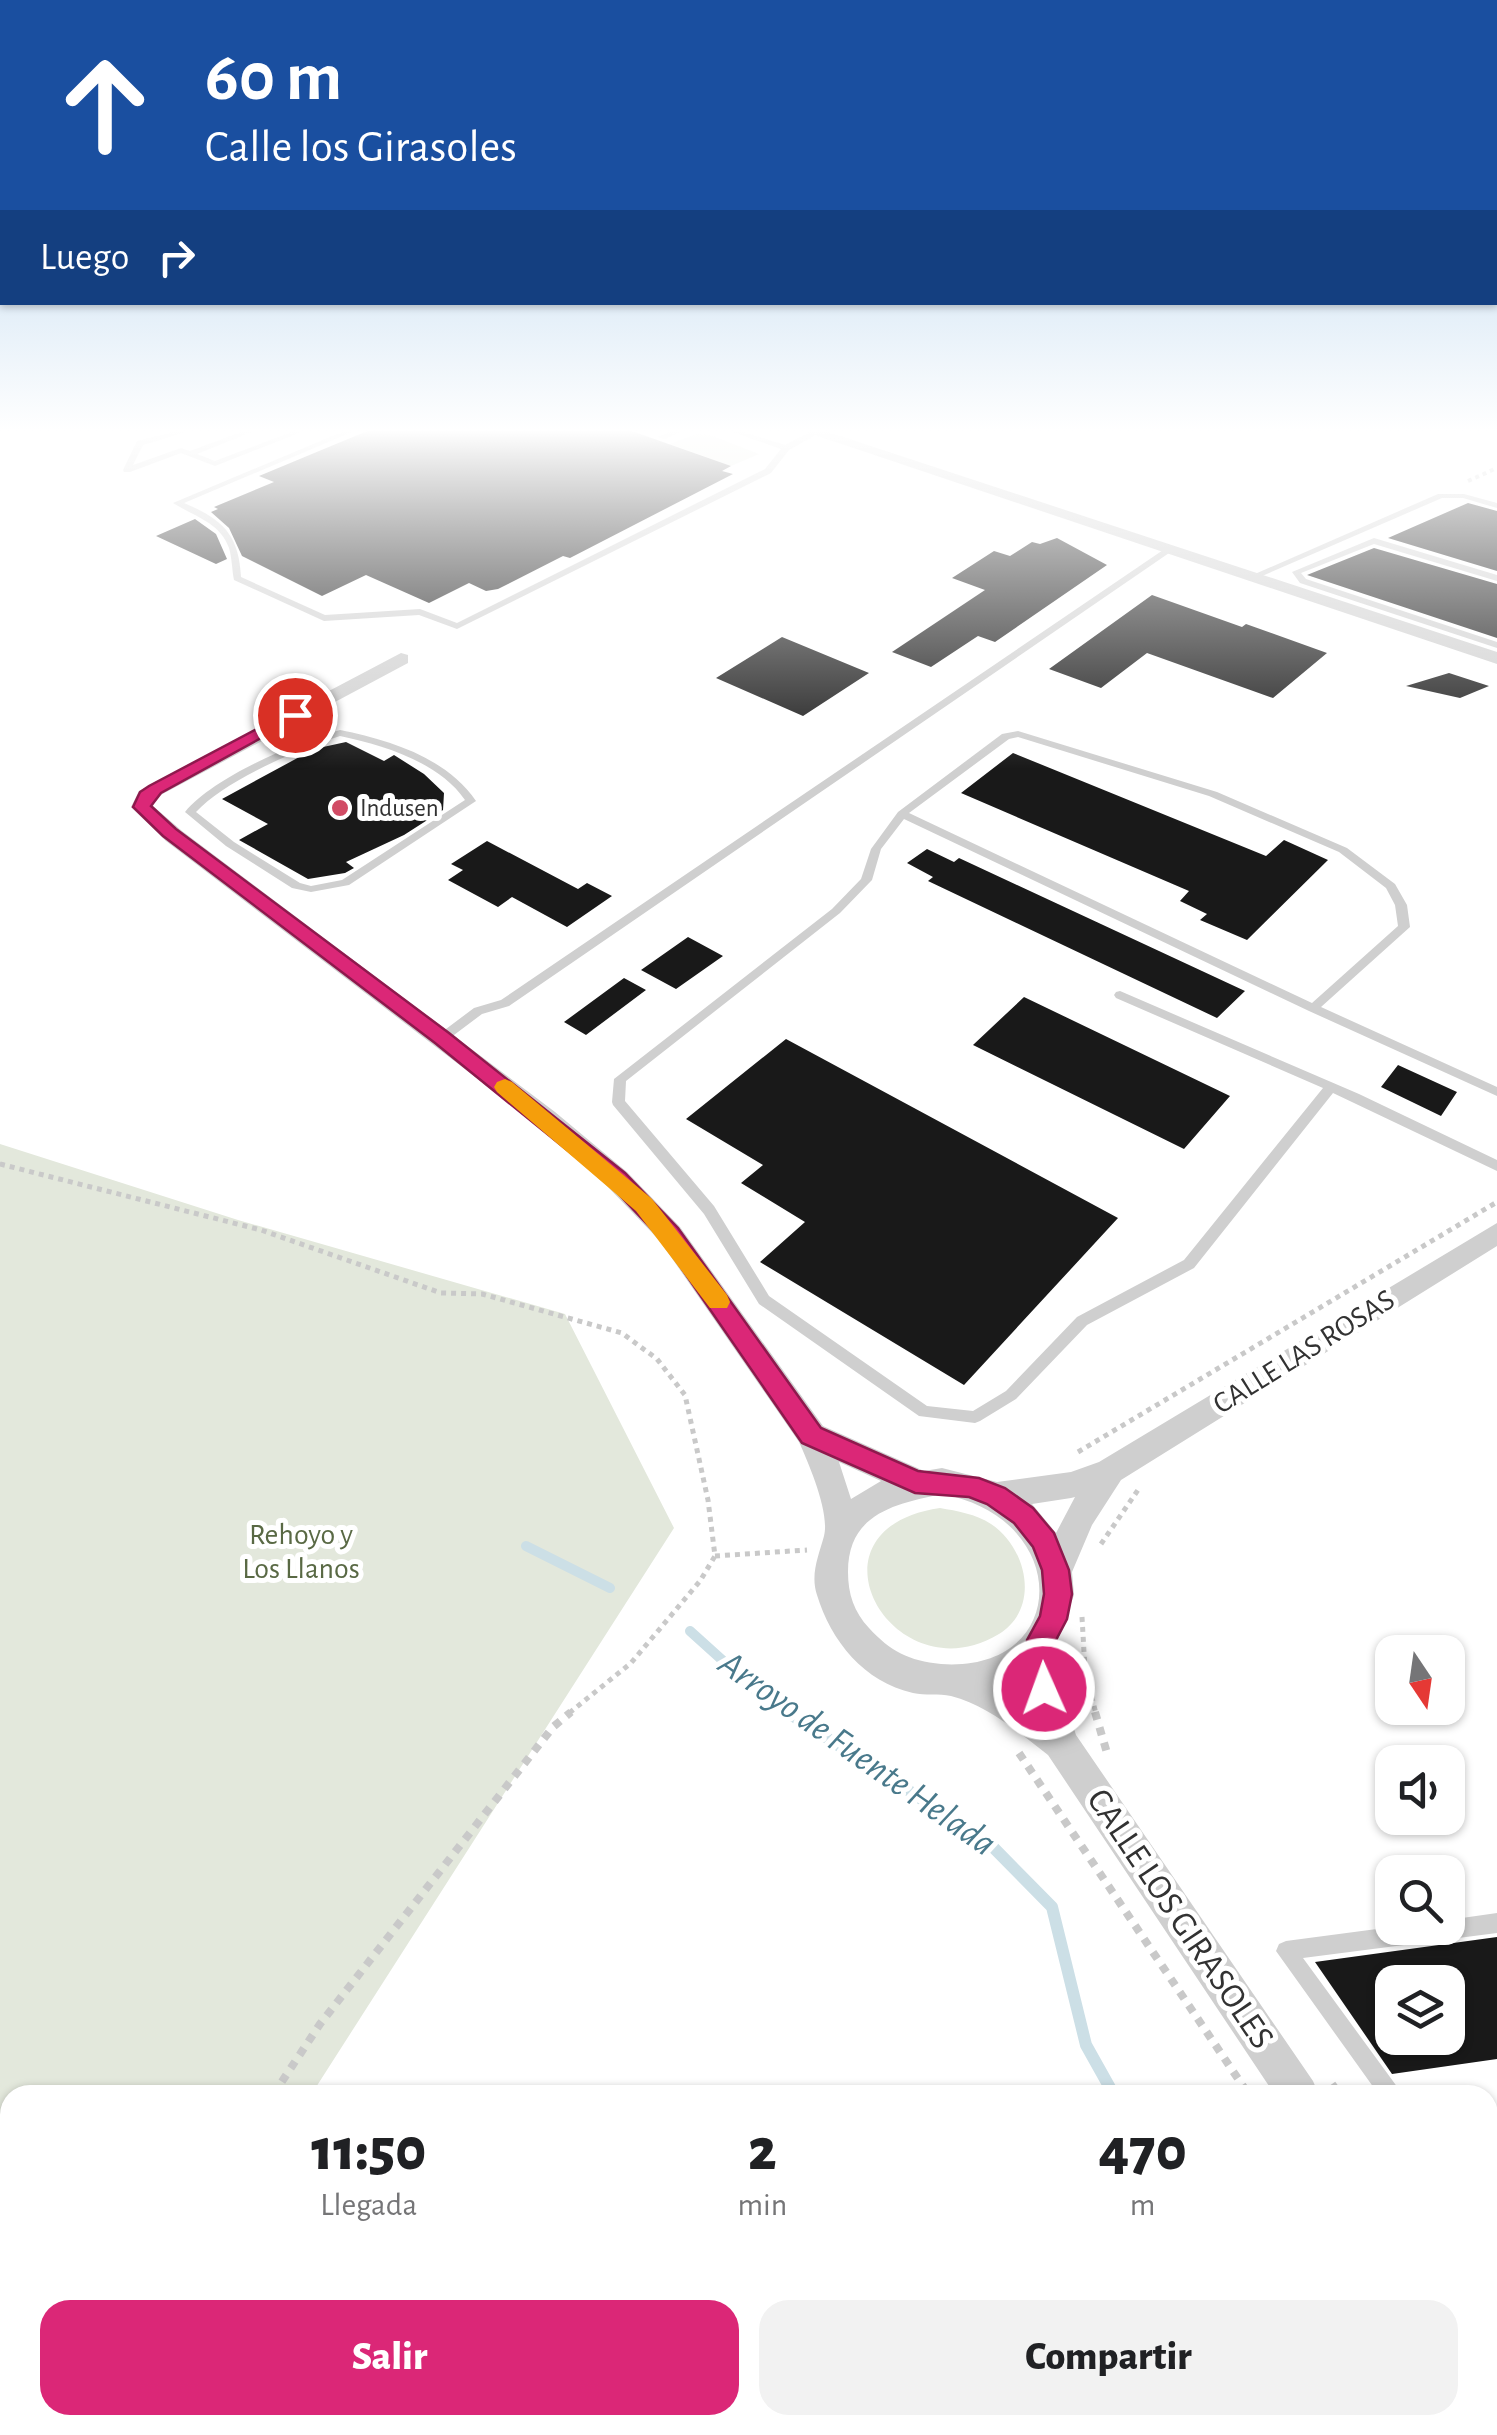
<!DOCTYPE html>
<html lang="es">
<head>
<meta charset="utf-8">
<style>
  :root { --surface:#fff; --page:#f2f2f2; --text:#202124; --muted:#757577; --accent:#db2777 }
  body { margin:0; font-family:"Alegreya Sans",sans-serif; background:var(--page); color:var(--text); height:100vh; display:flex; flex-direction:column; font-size:38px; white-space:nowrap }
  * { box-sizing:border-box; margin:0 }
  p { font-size:32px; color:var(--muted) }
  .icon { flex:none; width:55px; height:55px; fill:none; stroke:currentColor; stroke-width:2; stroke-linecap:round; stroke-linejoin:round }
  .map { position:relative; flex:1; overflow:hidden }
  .sheet { position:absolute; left:0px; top:2085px; width:1498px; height:350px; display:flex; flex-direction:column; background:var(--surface); border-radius:30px 30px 0 0; box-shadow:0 2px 8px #0004 }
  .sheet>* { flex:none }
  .hud { position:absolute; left:0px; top:0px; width:1498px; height:305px; box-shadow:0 2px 8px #0004; background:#1a4fa0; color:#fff; overflow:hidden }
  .needle { width:65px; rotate:167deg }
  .controls { position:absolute; left:1375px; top:1635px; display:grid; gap:20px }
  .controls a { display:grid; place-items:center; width:90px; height:90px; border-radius:20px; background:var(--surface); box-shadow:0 2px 8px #0004; font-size:50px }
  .pin { position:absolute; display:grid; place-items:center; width:85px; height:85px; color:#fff; margin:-42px; border:5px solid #fff; border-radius:50%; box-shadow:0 2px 10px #0007 }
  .me { position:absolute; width:110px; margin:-55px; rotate:358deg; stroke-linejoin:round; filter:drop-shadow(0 0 8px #0008) }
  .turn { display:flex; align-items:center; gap:35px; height:210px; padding:0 40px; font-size:45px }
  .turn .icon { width:130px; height:130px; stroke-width:2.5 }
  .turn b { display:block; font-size:70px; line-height:85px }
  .then { display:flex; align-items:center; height:95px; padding:0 40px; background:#0003; gap:20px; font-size:38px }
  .eta { display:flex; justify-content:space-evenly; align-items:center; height:170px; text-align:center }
  .eta b { font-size:60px; font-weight:800; line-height:70px }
  .primary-button { display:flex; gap:20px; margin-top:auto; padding:20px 40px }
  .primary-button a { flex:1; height:115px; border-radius:30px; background:var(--accent); color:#fff; font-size:40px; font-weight:800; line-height:115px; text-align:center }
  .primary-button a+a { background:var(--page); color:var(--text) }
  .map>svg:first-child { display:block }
</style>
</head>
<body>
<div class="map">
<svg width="1497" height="2435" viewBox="0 0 1497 2435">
  <rect width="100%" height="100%" fill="#fff"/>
  <path fill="#e3e8dc" d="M696,434L710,435L759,454L731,466L670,444Z
    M0,1144L238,1220L565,1314L674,1528L311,2095H10V2425H47L38,2435H0Z
    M940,1508C957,1511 976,1514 991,1524C1027,1548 1041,1608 999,1634C893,1698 796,1529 940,1508Z"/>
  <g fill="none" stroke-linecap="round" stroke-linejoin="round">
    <path stroke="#ccdfe6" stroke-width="10" d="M526,1546L610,1588
      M690,1631L761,1695L791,1714"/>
    <path stroke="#ccdfe6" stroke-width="12" d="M787,1712L988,1842L1052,1907L1086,2045L1114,2095
      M1241,2425L1247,2435"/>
  </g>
  <path fill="#191919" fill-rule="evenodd" d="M372,429H626L731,466L722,471L733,474L570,558L563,556L498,589L486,591L469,583L429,603L366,575L322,596L242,556L229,528L211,512L218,509L214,507L274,482L259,476Z
    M1468,503L1497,511V571L1388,538Z
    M195,519L216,534L227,559L216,564L156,536Z
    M1057,538L1107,565L995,642L978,636L931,667L892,652L985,590L952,578L994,551L1010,556L1032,542L1040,544Z
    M1374,548L1497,584V638L1307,575Z
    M1152,595L1242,627L1246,624L1327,653L1273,698L1147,653L1101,688L1049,669Z
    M782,637L869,673L803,716L716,678Z
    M1449,673L1489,686L1460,698L1406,686Z
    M346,742L384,761L394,755L424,774L444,793L443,810L404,835L346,862L354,868L345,873L308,879L239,840L268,824L222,799L314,749Z
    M1013,753L1266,856L1284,840L1328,860L1247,940L1200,920L1207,914L1180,901L1189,891L961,793Z
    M487,841L578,889L587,883L612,896L567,927L512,897L498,907L448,880L463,870L451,864Z
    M927,849L954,862L959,858L1245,991L1217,1018L928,881L933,877L907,863Z
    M688,937L723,956L676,989L641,970Z
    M624,978L646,990L586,1035L564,1022Z
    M1024,997L1230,1096L1184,1149L973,1045Z
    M786,1039L1118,1218L964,1385L760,1262L805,1222L741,1183L763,1165L686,1119Z
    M1398,1065L1457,1092L1441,1116L1381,1087Z
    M1497,1937V2059L1392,2074L1315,1962ZM1392,1982H1448V2038H1392Z"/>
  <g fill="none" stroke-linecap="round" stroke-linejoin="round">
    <path stroke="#c9c9c9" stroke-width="4" stroke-dasharray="4 4" stroke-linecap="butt" d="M1468,481L1497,468
      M0,1164L5,1165"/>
    <path stroke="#c9c9c9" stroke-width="5" stroke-dasharray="5 5" stroke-linecap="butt" d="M0,1164L261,1230L441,1293L482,1294L622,1333L657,1359L685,1395L708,1500L715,1556L700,1581L631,1663L568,1714
      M1078,1452L1497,1202
      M1101,1544L1140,1487
      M715,1556L807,1550
      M1082,1617L1085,1669L1096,1714"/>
    <path stroke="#c9c9c9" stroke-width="8" stroke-dasharray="8 8" stroke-linecap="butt" d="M1095,1712L1107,1753
      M1019,1753L1249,2095
      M1332,2084L1340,2095
      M273,2095L320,2024L553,1727L571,1712
      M1488,2304L1497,2318
      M1469,2425L1475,2435
      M47,2435L54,2425"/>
    <path fill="#cfcfcf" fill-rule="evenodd" d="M185,429H196L143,445L133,465L181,448L190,451L249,429H259L197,454L215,461L299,429H309L215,466L181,453L130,472H124L123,470L137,441Z
      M349,429H359L184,503C222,519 239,534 241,577L325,615L420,609L457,623L765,469L781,449L724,429H734L785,445L814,430L821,432L789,450L771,473L457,629L419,615L324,621L234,580C232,570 232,558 229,548C220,522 193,516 173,503Z
      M676,429H686L665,439L658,437Z
      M1438,494H1464L1497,503V508L1463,498H1442L1255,579L1248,577Z
      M1374,538L1497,575V581L1374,544L1301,573L1306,579L1497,642V648L1300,583L1292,572Z
      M1169,546L1172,547V551L509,1006L482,1014L446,1041H438L436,1038L438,1035L474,1008L501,1000Z
      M340,730C390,740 447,758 476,801L349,885L311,892L292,888L226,846L185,812C215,776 295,743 340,730ZM340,736C383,745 439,762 465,800L342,880L311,886L300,883L234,842L196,812C225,780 299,749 340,736Z
      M1018,731L1217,792L1347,848L1395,884L1407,905L1410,927L1321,1007L1497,1087V1096L1309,1011L904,819L881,849L872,880L840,913L626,1081L625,1101L714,1206L769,1296L927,1406L973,1411L1006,1391L1077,1317L1184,1260L1323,1088L1116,998L1114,995L1116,992L1120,991L1359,1094L1497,1160V1171L1333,1093L1194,1268L1087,1325L1016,1399L980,1421L975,1423L919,1416L759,1304L704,1214L613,1105L612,1102L614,1079L832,909L861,879L871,849L898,812L1002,734ZM1018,737L1209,796L1339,852L1386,888L1395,905L1398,926L1312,1003L909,813L1009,739Z
      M1497,1913V1933L1303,1958L1398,2088L1401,2095H1379L1276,1951L1279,1944L1286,1941L1392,1927L1448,1928V1920Z
      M1497,2133V2153L1488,2154V2134Z
      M1488,2215L1497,2220V2250L1488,2244Z"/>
    <path fill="#cfcfcf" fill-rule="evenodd" d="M797,429H819L1497,652V664Z
      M401,653L408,655V663L155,798L153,806L182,831L555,1112L627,1172L680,1227L823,1426L924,1471L942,1468L997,1482L1071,1472L1099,1462L1497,1223V1246L1121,1480L1092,1525L1072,1572L1074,1595L1058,1639L1061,1689L1076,1735L1313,2081L1319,2095H1275L1048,1755C1018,1732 989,1706 951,1696C939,1693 925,1696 913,1693C864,1682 831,1641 817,1595C810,1574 819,1555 824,1536C830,1513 809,1464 799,1442L660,1241L607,1186L537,1124L166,841L131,807L139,791ZM839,1462L881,1481L851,1499ZM942,1494C1073,1518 1071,1673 941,1664C909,1661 890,1651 869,1628C854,1612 848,1594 848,1572C848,1514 894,1504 942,1494ZM1075,1497L1056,1533L1032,1504L1071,1498ZM1026,1673L1030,1699L1003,1685Z
      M1488,2350L1497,2354V2410L1488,2406Z"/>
  </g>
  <linearGradient id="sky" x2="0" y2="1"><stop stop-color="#9dc5e7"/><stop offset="0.56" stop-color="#fff"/><stop offset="1" stop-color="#fff" stop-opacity="0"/></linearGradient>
  <rect width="1497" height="769" fill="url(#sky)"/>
  <path fill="#db2777" stroke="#8e194d" stroke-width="2.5" d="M289,712L303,715L161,793L151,806L176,829L449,1033L625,1173L678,1228L821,1428L918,1471L979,1478L1005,1488L1033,1508L1054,1533L1069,1570L1072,1594L1067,1619L1055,1642L1058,1689L1054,1698L1044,1702L1033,1698L1029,1689L1027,1640L1040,1616L1044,1594L1042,1570L1033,1547L1014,1523L987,1504L969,1497L915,1493L802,1443L662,1240L609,1184L435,1043L163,836L133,807L140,792L149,786Z"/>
  <path fill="#f59e0b" d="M505,1079L512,1082L652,1199L727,1295L730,1302L727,1308H710L636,1211L497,1092L494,1087L497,1082Z"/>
  <circle fill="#d14c65" stroke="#fff" stroke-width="4" cx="340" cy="808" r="10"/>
  <g text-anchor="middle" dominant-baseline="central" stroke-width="10" stroke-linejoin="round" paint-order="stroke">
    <g font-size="25" fill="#323232" stroke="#fff" text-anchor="start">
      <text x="360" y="808">Indusen</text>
    </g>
    <g font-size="30" fill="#323232" stroke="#fff">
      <text transform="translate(1304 1352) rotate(-32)">CALLE LAS ROSAS</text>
    </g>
    <g font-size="30" fill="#596944" stroke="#fff">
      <text x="301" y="1535">Rehoyo y<tspan x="301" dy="34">Los Llanos</tspan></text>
    </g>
    <g font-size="35" fill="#323232" stroke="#fff">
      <text transform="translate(1180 1919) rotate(56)">CALLE LOS GIRASOLES</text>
    </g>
    <g font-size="38" font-style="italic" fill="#49798b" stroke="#fff">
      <text transform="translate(857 1754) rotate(35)">Arroyo de Fuente Helada</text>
    </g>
  </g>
</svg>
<div class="controls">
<a><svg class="needle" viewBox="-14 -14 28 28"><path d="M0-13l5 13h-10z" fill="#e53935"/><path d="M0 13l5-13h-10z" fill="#757577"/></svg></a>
<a><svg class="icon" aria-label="sound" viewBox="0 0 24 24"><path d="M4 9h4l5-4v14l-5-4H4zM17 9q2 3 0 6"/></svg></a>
<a><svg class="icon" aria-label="search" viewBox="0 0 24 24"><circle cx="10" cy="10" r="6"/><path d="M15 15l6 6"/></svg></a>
<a><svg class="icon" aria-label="layers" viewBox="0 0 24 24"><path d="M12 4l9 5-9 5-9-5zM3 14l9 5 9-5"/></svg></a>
</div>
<div class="pin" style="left:295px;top:715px;background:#d93025"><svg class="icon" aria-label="arrive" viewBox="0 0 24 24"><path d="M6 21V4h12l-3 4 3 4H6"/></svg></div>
<svg class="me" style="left:1044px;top:1689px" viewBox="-20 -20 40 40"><circle r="17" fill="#db2777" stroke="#fff" stroke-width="3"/><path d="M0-11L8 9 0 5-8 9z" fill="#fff"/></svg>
<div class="hud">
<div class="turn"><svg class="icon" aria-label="ahead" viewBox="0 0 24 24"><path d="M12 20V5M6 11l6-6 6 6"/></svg><div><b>60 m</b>Calle los Girasoles</div></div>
<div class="then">Luego<svg class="icon" aria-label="right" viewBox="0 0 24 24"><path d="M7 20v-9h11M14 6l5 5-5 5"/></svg></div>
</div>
<section class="sheet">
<div class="eta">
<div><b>11:50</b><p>Llegada</p></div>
<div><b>2</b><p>min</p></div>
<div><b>470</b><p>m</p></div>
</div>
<div class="primary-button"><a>Salir</a><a>Compartir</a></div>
</section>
</div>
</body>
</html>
